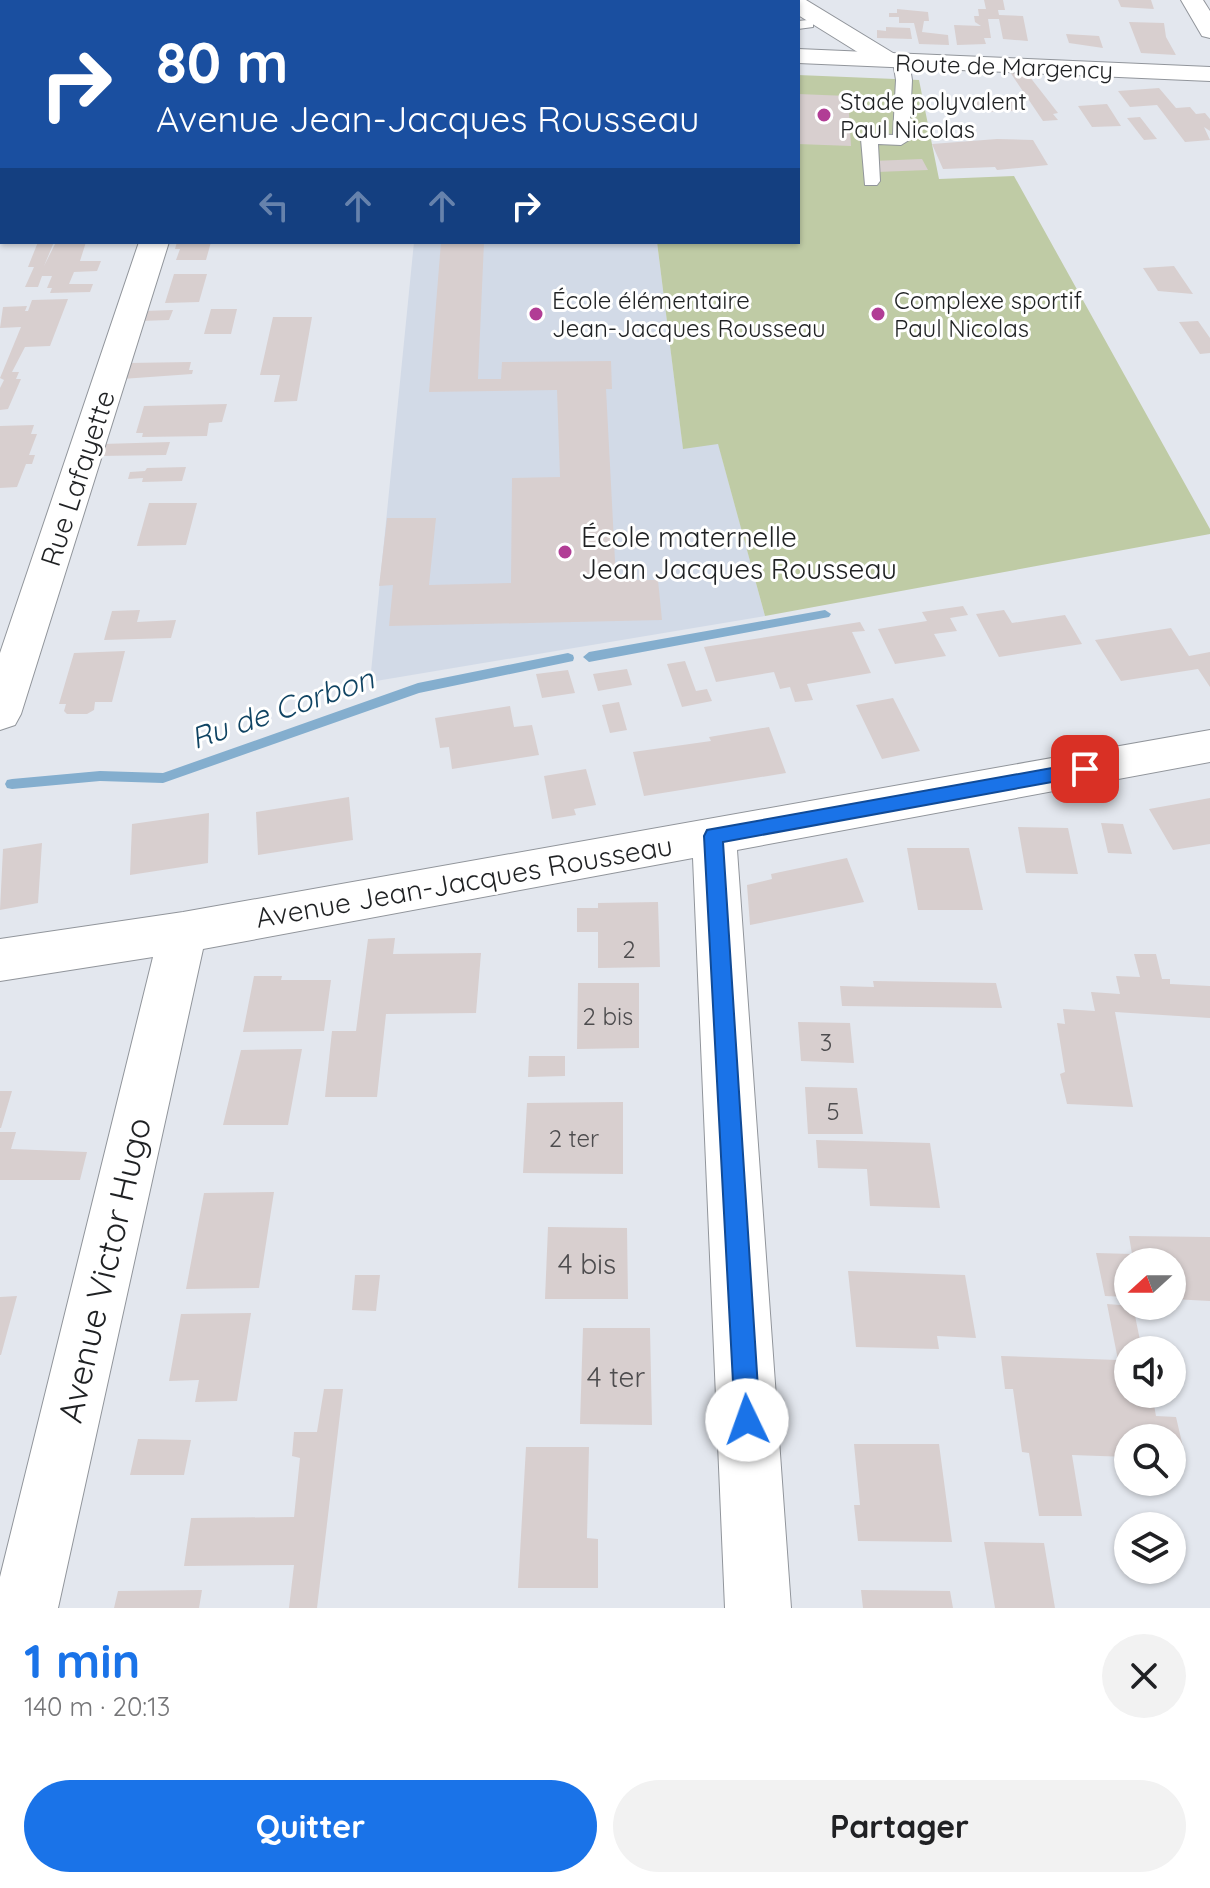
<!DOCTYPE html>
<html lang="fr">
<head>
<meta charset="utf-8">
<style>
  :root { --surface:#fff; --page:#f2f2f2; --text:#202124; --muted:#757577; --accent:#1a73e8 }
  body { margin:0; font-family:Quicksand,sans-serif; background:var(--page); color:var(--text); height:100vh; display:flex; flex-direction:column; font-size:30px; white-space:nowrap }
  * { box-sizing:border-box; margin:0 }
  p { font-size:26px; color:var(--muted) }
  .icon { flex:none; width:44px; height:44px; fill:none; stroke:currentColor; stroke-width:2; stroke-linecap:round; stroke-linejoin:round }
  .map { position:relative; height:1608px; overflow:hidden }
  .drawer { display:flex; flex-direction:column; background:var(--surface); flex:1 }
  .drawer>* { flex:none }
  .top-card { position:absolute; left:0px; top:0px; width:800px; height:244px; box-shadow:0 2px 6px #0004; background:#1a4fa0; color:#fff; overflow:hidden }
  .needle { width:52px; rotate:249deg }
  .fabs { position:absolute; left:1114px; top:1248px; display:grid; gap:16px }
  .fabs a { display:grid; place-items:center; width:72px; height:72px; border-radius:50%; background:var(--surface); box-shadow:0 2px 6px #0004; font-size:40px }
  .pin { position:absolute; display:grid; place-items:center; width:68px; height:68px; color:#fff; margin:-34px; border-radius:16px; box-shadow:0 4px 12px #0006 }
  .me { position:absolute; width:88px; margin:-44px; rotate:357deg; stroke-linejoin:round; filter:drop-shadow(0 0 6px #0008) }
  .turn { display:flex; align-items:center; gap:28px; height:168px; padding:0 24px; font-size:36px }
  .turn .icon { width:104px; height:104px; stroke-width:2.5 }
  .turn b { display:block; font-size:56px; line-height:68px }
  .lanes { display:flex; align-items:center; height:76px; padding:0 24px; background:#0003; justify-content:center; gap:40px; direction:ltr }
  .lanes .off { opacity:.35 }
  .round { display:grid; place-items:center; flex:none; width:84px; height:84px; border-radius:42px; background:var(--page) }
  .headline { display:flex; align-items:center; justify-content:space-between; height:136px; padding:0 24px }
  h1 { font-size:48px; font-weight:800; line-height:60px; color:var(--accent) }
  .button { display:flex; gap:16px; margin-top:auto; padding:16px 24px }
  .button a { flex:1; height:92px; border-radius:48px; background:var(--accent); color:#fff; font-size:32px; font-weight:800; line-height:92px; text-align:center }
  .button a+a { background:var(--page); color:var(--text) }
  .map>svg:first-child { display:block }
</style>
</head>
<body>
<div class="map">
<svg width="1210" height="1608" viewBox="0 0 1210 1608">
  <rect width="100%" height="100%" fill="#e3e7ee"/>
  <path fill="#d2dae7" d="M414,242H657L683,448L718,443L765,616L370,682Z"/>
  <path fill="#bfcba5" d="M798,75L919,80L939,179L1014,176L1210,529V534L765,616L718,444L683,449L657,242H798Z"/>
  <g fill="none" stroke-linecap="round" stroke-linejoin="round">
    <path fill="#84aece" fill-rule="evenodd" d="M825,610L831,614L829,617L589,662L583,657L589,652Z
      M568,653L573,655L574,658L573,661L419,693L163,783L100,781L12,789L7,788L5,784L7,780L12,779L100,771L163,773L418,683Z"/>
  </g>
  <path fill="#d8cfcf" d="M984,0H1003L1005,10H998L999,15L1023,16L1028,41L1003,39L999,19H988L991,38H984L986,44L957,45L954,25L981,26L975,22L974,16H979L978,9H986Z
    M1118,0H1151L1154,9L1121,7Z
    M897,9L928,12L929,21H924L922,32L948,35L949,45L919,44L914,23H899V17H889V13H897Z
    M1129,22L1164,23L1166,37L1176,55L1141,53Z
    M886,27L910,28L912,39L877,38V30L886,31Z
    M1066,34L1099,36L1103,48L1069,43Z
    M1010,72H1026L1058,113L1053,114L1058,120L1043,121Z
    M1159,88L1176,108L1190,107L1196,114L1205,113L1210,119V131L1204,127L1210,140L1185,142L1157,105L1130,107L1118,91Z
    M798,94L848,96L851,146L798,144Z
    M1021,97L1025,106L1013,107L1015,111L980,112L974,99Z
    M1107,104L1121,126L1092,127L1078,106Z
    M1140,117L1157,139L1144,140L1127,118Z
    M997,139L1033,140L1048,165L997,170L995,167L943,169L932,144Z
    M922,159L928,170L877,172L872,161Z
    M38,242H54L44,266L56,242H86L80,261H101L97,271L74,272L69,284H93L90,292L50,293L52,288H47L52,276H42L38,287H25L34,267H28Z
    M177,242H211L206,260H176L180,249H175Z
    M441,242H484L478,379H501L502,362L611,361L612,389H606L616,580H658L662,620L389,626L393,585L379,586L387,518H436L429,585L511,583L512,478L560,477L557,390L429,392Z
    M1174,266L1193,294L1158,291L1143,268Z
    M174,274H207L199,302L165,303Z
    M68,299L50,346L25,347L12,372H19L16,379H21L8,409L0,410V388L4,380L0,378L21,327L0,328L3,307L27,306L25,311H28L32,300Z
    M211,309H237L231,334H204Z
    M173,310L169,320L140,321L143,311Z
    M273,317H312L297,401L274,402L280,375H260Z
    M1198,321L1210,338V353L1200,354L1179,322Z
    M191,362L189,370H193L192,374L122,379L127,363Z
    M227,404L222,422L209,423L207,436L142,437L143,433H136L144,406Z
    M34,425L31,434H37L29,455H35L32,464H26L17,487L0,488V426Z
    M170,442L166,455L98,456L102,444Z
    M186,467L182,481L142,482L143,478L128,479L130,472L145,471L147,468Z
    M149,503H197L186,545L137,546Z
    M963,606L968,615L950,618L957,631L934,634L946,656L895,664L878,629L927,621L922,612Z
    M140,610L137,622L176,620L171,638L104,640L112,611Z
    M1004,610L1012,623L1065,615L1082,644L999,657L976,614Z
    M860,622L865,631L852,632L871,673L807,684L813,700L795,702L790,687L780,689L774,672L716,682L704,647Z
    M1171,628L1189,656L1210,652V687L1198,669L1121,681L1095,640Z
    M125,651L112,702H95L94,710L87,714H67L64,711L66,704H59L74,653Z
    M685,661L696,691L707,689L712,701L682,707L667,664Z
    M627,669L632,685L598,691L593,674Z
    M568,670L575,693L542,698L536,674Z
    M893,698L920,751L882,759L856,705Z
    M619,702L627,730L610,733L602,705Z
    M510,706L514,727L532,725L539,755L452,769L449,747L440,748L435,718Z
    M769,727L786,773L644,796L633,752L711,741L709,737Z
    M586,769L596,805L574,809L576,815L552,819L544,776Z
    M349,797L353,840L258,855L256,812Z
    M1210,798V844L1173,850L1149,809Z
    M209,813L208,863L130,875L132,824Z
    M1101,823L1123,824L1132,854L1108,853Z
    M1018,827L1068,828L1078,874L1026,873Z
    M42,843L38,903L0,910L3,849Z
    M907,848H969L983,910H918Z
    M847,858L864,902L750,925L747,885L772,879L771,874Z
    M658,902L660,967L598,968V932H577V908H598V903Z
    M395,938L393,954L481,953L476,1013L386,1014L377,1097H325L332,1031H356L368,939Z
    M1134,954H1156L1162,979H1170V984L1210,986V1018L1115,1012L1133,1107L1067,1104L1060,1074L1065,1072L1057,1023L1065,1024L1063,1009L1095,1011L1091,992L1120,994L1116,976L1140,977Z
    M254,976H282L281,980H331L324,1031L243,1032Z
    M873,981L996,983L1002,1008L842,1006L840,986L874,987Z
    M578,983H639V1048L577,1049Z
    M798,1022L850,1023L854,1063L801,1061Z
    M302,1049L288,1125H223L241,1050Z
    M529,1056H565V1076L528,1077Z
    M805,1087L857,1088L863,1134H808Z
    M0,1091H12L1,1128H0Z
    M623,1102V1174L523,1173L527,1103Z
    M0,1132H16L11,1149L87,1152L80,1180H0Z
    M816,1140L930,1143L940,1208L870,1206L867,1169L818,1168Z
    M274,1192L259,1288L186,1289L204,1193Z
    M548,1227L627,1228L628,1299H545Z
    M1129,1236L1210,1237V1301L1172,1299V1262H1128V1297L1105,1296L1096,1253L1132,1254Z
    M848,1271L965,1275L976,1338L937,1336L939,1349L856,1347Z
    M355,1275H380L376,1311L352,1310Z
    M17,1296L1,1355H0V1297Z
    M1107,1304L1133,1306L1142,1350H1128V1394H1152L1156,1416L1176,1417L1186,1460L1172,1459V1438H1128V1457L1072,1455L1082,1516H1039L1029,1453L1022,1452L1013,1389H1005L1001,1356L1118,1360Z
    M251,1313L237,1401L195,1402L199,1380L169,1381L181,1314Z
    M583,1328H650L652,1425L580,1424Z
    M324,1389H343L317,1608H289L294,1565L184,1566L191,1518L294,1517L300,1458L292,1456L294,1432H317Z
    M138,1439L191,1440L184,1475H130Z
    M854,1444H939L952,1542L858,1541L854,1505H860Z
    M526,1447H589L587,1538L598,1539V1588H518Z
    M984,1542L1044,1543L1055,1608H995Z
    M202,1590L199,1608H114L118,1591Z
    M861,1590L950,1591L953,1608H863Z"/>
  <g fill="none" stroke-linecap="round" stroke-linejoin="round">
    <defs>
      <path id="lane" d="M412,0H426V2H412Z
        M637,0H651L652,2H638Z
        M736,0H752L753,2H737Z
        M808,20L813,21V27L798,29V21Z
        M901,56L909,61L912,80L909,140L901,145L878,144L880,181L877,185H865L861,139L869,134L893,135L896,80L893,61Z"/>
      <path id="street" d="M790,0H806L898,56L901,61L898,66H880L798,15V2Z
        M1181,0H1203L1210,11V38L1202,36Z
        M139,242H169L21,714L15,725L0,730V653Z
        M1210,730V762L737,850L791,1608H725L693,858L203,949L58,1608H0V1577L153,957L0,981V939L183,912Z"/>
      <path id="secondary" d="M0,39H2V53H0Z
        M798,49L1210,67V81L798,63Z"/>
    </defs>
    <use href="#lane" stroke="#91959b" stroke-width="2"/>
    <use href="#street" stroke="#91959b" stroke-width="2"/>
    <use href="#secondary" stroke="#91959b" stroke-width="2"/>
    <use href="#lane" fill="#fff" fill-rule="evenodd"/>
    <use href="#street" fill="#fff" fill-rule="evenodd"/>
    <use href="#secondary" fill="#fff" fill-rule="evenodd"/>
  </g>
  <path fill="#1a73e8" stroke="#114b97" stroke-width="2" d="M1085,762L1094,769L1085,776L723,842L760,1420L756,1429L747,1433L739,1429L735,1420L704,836L707,830Z"/>
  <g fill="#b13d95" stroke="#fff" stroke-width="3">
    <circle cx="824" cy="115" r="8"/>
    <circle cx="536" cy="314" r="8"/>
    <circle cx="878" cy="314" r="8"/>
    <circle cx="565" cy="552" r="8"/>
  </g>
  <g text-anchor="middle" dominant-baseline="central" stroke-width="6" stroke-linejoin="round" paint-order="stroke">
    <g font-size="24" fill="#1f2123" stroke="#fff">
      <text transform="translate(1004 66) rotate(2)">Route de Margency</text>
    </g>
    <g font-size="24" fill="#1f2123" stroke="#fff" text-anchor="start">
      <text x="840" y="101">Stade polyvalent<tspan x="840" dy="28">Paul Nicolas</tspan></text>
      <text x="552" y="300">École élémentaire<tspan x="552" dy="28">Jean-Jacques Rousseau</tspan></text>
      <text x="894" y="300">Complexe sportif<tspan x="894" dy="28">Paul Nicolas</tspan></text>
    </g>
    <g font-size="24" fill="#4d4c4e">
      <text x="629" y="949">2</text>
      <text x="608" y="1016">2 bis</text>
      <text x="826" y="1042">3</text>
      <text x="833" y="1111">5</text>
      <text x="574" y="1138">2 ter</text>
    </g>
    <g font-size="28" fill="#1f2123" stroke="#fff">
      <text transform="translate(77 478) rotate(-72)">Rue Lafayette</text>
      <text transform="translate(464 881) rotate(-10)">Avenue Jean-Jacques Rousseau</text>
    </g>
    <g font-size="28" fill="#1f2123" stroke="#fff" text-anchor="start">
      <text x="581" y="536">École maternelle<tspan x="581" dy="32">Jean Jacques Rousseau</tspan></text>
    </g>
    <g font-size="28" fill="#4d4c4e">
      <text x="587" y="1263">4 bis</text>
      <text x="616" y="1376">4 ter</text>
    </g>
    <g font-size="30" font-style="italic" fill="#104463" stroke="#fff">
      <text transform="translate(282 708) rotate(-19)">Ru de Corbon</text>
    </g>
    <g font-size="34" fill="#1f2123" stroke="#fff">
      <text transform="translate(104 1270) rotate(-77)">Avenue Victor Hugo</text>
    </g>
  </g>
</svg>
<div class="fabs">
<a><svg class="needle" viewBox="-14 -14 28 28"><path d="M0-13l5 13h-10z" fill="#e53935"/><path d="M0 13l5-13h-10z" fill="#757577"/></svg></a>
<a><svg class="icon" aria-label="sound" viewBox="0 0 24 24"><path d="M4 9h4l5-4v14l-5-4H4zM17 9q2 3 0 6"/></svg></a>
<a><svg class="icon" aria-label="search" viewBox="0 0 24 24"><circle cx="10" cy="10" r="6"/><path d="M15 15l6 6"/></svg></a>
<a><svg class="icon" aria-label="layers" viewBox="0 0 24 24"><path d="M12 4l9 5-9 5-9-5zM3 14l9 5 9-5"/></svg></a>
</div>
<div class="pin" style="left:1085px;top:769px;background:#d93025"><svg class="icon" aria-label="arrive" viewBox="0 0 24 24"><path d="M6 21V4h12l-3 4 3 4H6"/></svg></div>
<svg class="me" style="left:747px;top:1420px" viewBox="-20 -20 40 40"><circle r="19" fill="#fff"/><path d="M0-13L10 11 0 6-10 11z" fill="#1a73e8"/></svg>
<div class="top-card">
<div class="turn"><svg class="icon" aria-label="right" viewBox="0 0 24 24"><path d="M7 20v-9h11M14 6l5 5-5 5"/></svg><div><b>80 m</b>Avenue Jean-Jacques Rousseau</div></div>
<div class="lanes"><svg class="icon off" aria-label="left" viewBox="0 0 24 24"><path d="M17 20v-9H6M10 6l-5 5 5 5"/></svg><svg class="icon off" aria-label="ahead" viewBox="0 0 24 24"><path d="M12 20V5M6 11l6-6 6 6"/></svg><svg class="icon off" aria-label="ahead" viewBox="0 0 24 24"><path d="M12 20V5M6 11l6-6 6 6"/></svg><svg class="icon" aria-label="right" viewBox="0 0 24 24"><path d="M7 20v-9h11M14 6l5 5-5 5"/></svg></div>
</div>
</div>
<section class="drawer">
<div class="headline"><div><h1>1 min</h1><p>140 m · 20:13</p></div><a class="round"><svg class="icon" aria-label="close" viewBox="0 0 24 24"><path d="M6 6l12 12M18 6L6 18"/></svg></a></div>
<div class="button"><a>Quitter</a><a>Partager</a></div>
</section>
</body>
</html>
